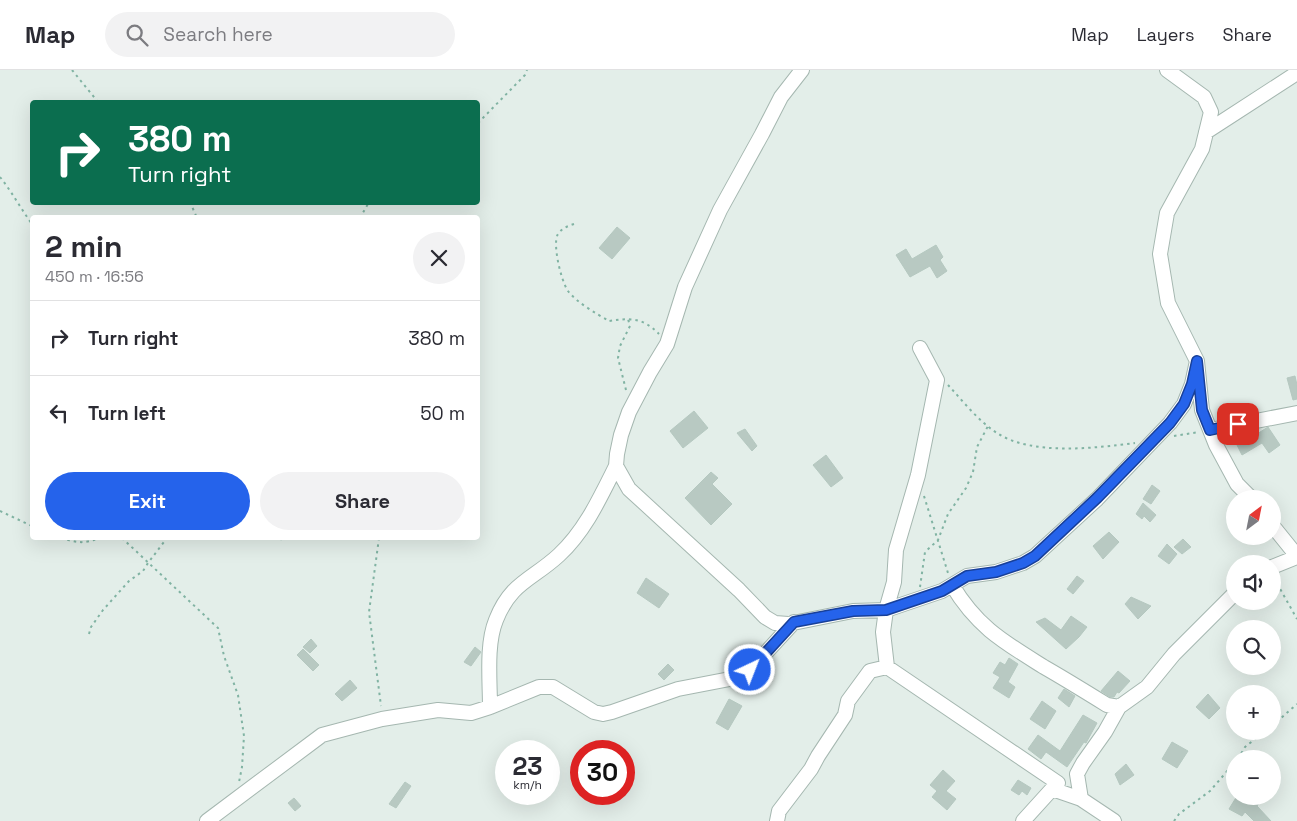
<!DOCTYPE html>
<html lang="en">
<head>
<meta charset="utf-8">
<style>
  :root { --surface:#fff; --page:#f2f2f3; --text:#2b2b33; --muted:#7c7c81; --line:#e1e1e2; --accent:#2563eb }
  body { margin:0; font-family:"Space Grotesk",sans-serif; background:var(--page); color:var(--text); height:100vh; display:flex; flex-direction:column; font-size:19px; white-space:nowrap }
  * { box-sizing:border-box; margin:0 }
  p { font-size:16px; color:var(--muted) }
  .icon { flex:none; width:28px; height:28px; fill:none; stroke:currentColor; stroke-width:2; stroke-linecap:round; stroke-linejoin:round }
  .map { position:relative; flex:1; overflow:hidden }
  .details { position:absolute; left:30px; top:145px; width:450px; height:325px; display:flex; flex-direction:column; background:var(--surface); border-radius:5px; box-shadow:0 5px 20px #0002 }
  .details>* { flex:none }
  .banner { position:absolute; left:30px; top:30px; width:450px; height:105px; border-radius:5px; box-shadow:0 5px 20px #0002; background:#0b6e4f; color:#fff; overflow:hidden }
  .needle { width:32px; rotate:32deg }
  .buttons { position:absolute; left:1226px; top:420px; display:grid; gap:10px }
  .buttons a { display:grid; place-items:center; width:55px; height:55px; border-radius:50%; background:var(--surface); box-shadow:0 5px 20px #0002; font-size:25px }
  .speed { position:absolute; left:495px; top:670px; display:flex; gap:10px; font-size:25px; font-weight:700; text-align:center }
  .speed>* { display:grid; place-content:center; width:65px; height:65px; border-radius:50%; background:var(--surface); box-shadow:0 5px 20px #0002; line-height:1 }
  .speed small { font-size:12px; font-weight:400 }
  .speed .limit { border:8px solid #d22; background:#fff; color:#111 }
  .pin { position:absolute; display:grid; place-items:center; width:42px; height:42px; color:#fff; margin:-21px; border-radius:10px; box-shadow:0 2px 8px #0006 }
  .me { position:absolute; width:55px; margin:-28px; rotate:43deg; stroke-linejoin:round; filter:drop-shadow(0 0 4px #0008) }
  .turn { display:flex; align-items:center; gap:18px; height:105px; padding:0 15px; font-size:22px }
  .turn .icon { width:65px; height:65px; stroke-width:2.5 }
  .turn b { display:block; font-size:35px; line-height:42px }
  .round { display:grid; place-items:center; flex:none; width:52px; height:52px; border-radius:26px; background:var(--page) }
  .summary { display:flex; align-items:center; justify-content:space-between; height:85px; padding:0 15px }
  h1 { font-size:30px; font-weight:700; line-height:38px }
  .button { display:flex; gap:10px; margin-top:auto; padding:10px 15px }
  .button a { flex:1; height:58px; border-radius:30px; background:var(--accent); color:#fff; font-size:20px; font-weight:700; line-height:58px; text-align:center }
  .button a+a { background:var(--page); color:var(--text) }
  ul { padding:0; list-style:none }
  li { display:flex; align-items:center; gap:15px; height:75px; padding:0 15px; border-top:1px solid var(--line) }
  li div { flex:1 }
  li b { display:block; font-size:19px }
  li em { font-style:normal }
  header { display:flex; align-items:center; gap:30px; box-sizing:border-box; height:70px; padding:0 25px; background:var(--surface); border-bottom:1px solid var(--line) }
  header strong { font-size:24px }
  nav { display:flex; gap:28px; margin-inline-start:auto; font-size:18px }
  .search { width:350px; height:45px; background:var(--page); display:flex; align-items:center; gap:12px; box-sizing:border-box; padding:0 18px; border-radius:28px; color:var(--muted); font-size:19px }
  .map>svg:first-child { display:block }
</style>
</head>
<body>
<header>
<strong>Map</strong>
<div class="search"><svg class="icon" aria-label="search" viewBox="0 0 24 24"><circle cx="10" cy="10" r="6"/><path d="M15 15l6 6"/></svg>Search here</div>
<nav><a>Map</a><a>Layers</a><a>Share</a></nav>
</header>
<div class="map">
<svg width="1297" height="751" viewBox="0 0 1297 751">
  <rect width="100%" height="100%" fill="#e3eee9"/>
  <path fill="#b8c9c2" stroke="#b5c8c0" d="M617,157L630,168L612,189L599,178Z
    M936,175L943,187L940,190L947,201L937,208L930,196L910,207L896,185L906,179L912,189Z
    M1295,306L1297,315V329L1293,330L1287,308Z
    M694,341L708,358L683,378L670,361Z
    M1268,357L1280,375L1269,383L1262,373L1242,385L1236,373L1244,368L1246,371Z
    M745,359L757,376L752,381L737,363Z
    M826,385L843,408L831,417L813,395Z
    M711,402L718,408L712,414L732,434L711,455L685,428Z
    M1152,415L1160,421L1151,434L1143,429Z
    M1143,433L1156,445L1150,452L1144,446L1142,449L1136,444Z
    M1109,462L1119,472L1103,489L1093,476Z
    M1183,469L1191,477L1182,484L1174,477Z
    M1167,474L1177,484L1169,494L1158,486Z
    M1077,506L1084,511L1073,524L1067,519Z
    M646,508L669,524L659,538L637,523Z
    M1131,527L1151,536L1138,549L1125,534Z
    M1071,546L1087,557L1079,567L1066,579L1036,552L1045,548L1061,560Z
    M311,569L317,576L310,583L303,577Z
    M475,577L481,582L471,596L464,592Z
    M303,579L319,595L313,601L297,585Z
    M1009,588L1018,594L1008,612L1015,617L1009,628L993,618L1000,607L993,603L1000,592L1005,595Z
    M668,594L674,600L664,610L658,604Z
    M1118,601L1130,611L1119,623L1117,622L1114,627H1110L1101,621Z
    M350,610L357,618L342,631L335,624Z
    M1064,619L1075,626L1069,637L1058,628Z
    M1208,624L1220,638L1209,649L1196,637Z
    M729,629L742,636L728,660L716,653Z
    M1042,631L1056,641L1045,659L1030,649Z
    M1083,645L1097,653L1086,673L1084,672L1067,697L1046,682L1041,689L1028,679L1038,665L1060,681Z
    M1172,672L1188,681L1177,698L1162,689Z
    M1126,694L1134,705L1120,715L1115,704Z
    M943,700L955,711L946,721L956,729L947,740L932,727L937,721L930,715Z
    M1018,710L1031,718L1027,725L1022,721L1019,725L1011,720Z
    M405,712L411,716L396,738L389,734Z
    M1237,726L1248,733L1252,726H1264L1257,736L1271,751H1254L1245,742L1242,746L1229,739Z
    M294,728L301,736L295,741L288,733Z"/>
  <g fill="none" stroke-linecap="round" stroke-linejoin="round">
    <defs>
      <path id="minor" d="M802,0L781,27L762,64L720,140L685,217L667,274L650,302L629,342L621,365L617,384L616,396L629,419L739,520L765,547L775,553L788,554L853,541L886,540L942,521L967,506L996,502L1023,493L1035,486L1097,429L1170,353L1184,334L1192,314L1197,291
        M1167,0L1204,27L1211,42L1202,79L1167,143L1160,184L1168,233L1197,291L1202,340L1216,375L1237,414L1252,429
        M1206,62L1297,3
        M920,278L937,310L918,405L896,480L894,512L886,540L883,562L887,597L1058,713L1052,719L1081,729L1114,751
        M1210,360L1297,343
        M1272,455L1297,486
        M1272,497L1297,487
        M952,515C977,557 1004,572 1044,597C1065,609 1086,622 1107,635L1119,637L1147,617L1174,584L1235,523
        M490,637C490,611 486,574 496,550C511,512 532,510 559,485C585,461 600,428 616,396
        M1081,729L1077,704L1083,693L1105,662L1119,637
        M207,751L322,665L382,649L438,640L471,643L490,637L539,617H553L594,642L603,644L612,642L678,619L735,608L750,600L794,552
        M777,751L779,741L811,699L818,686L845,645L848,631L870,601L887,597
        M1023,751L1052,719"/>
    </defs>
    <use href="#minor" stroke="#a5b7b0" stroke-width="16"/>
    <path stroke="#81b3a3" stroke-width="2" stroke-dasharray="2.5 4" stroke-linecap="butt" d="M72,0L98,32
      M478,53L525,5L527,0
      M0,107C12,122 21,139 32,154
      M190,132L197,148
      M360,148L369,132
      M574,154C568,156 562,158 558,164C552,173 561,211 568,221C576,232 597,244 609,251C631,248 642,247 659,264
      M948,315C963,331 978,351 997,363C1032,386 1095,378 1135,373
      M626,320L618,288L620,276L630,256L628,249
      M1174,366L1199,362
      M924,426L948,503
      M0,441L32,456
      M61,468C78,473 83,474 100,468
      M122,468L218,558L224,586L238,625L244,666L242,697L239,712
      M280,468L283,471
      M379,468L369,542L381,636
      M1274,508L1297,549
      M920,517L925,482L938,470L948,444L966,418L973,402L977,377L988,356
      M89,564L91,557L103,540L129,511L143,501L148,493L167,468
      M1272,656L1297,634
      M1238,689L1245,677L1265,661
      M1174,751L1179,744L1210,721L1235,692"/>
    <use href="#minor" stroke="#fff" stroke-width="14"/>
  </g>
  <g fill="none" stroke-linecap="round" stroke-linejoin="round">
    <defs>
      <path id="route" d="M750,600L794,552L853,541L886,540L942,521L967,506L996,502L1023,493L1035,486L1097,428L1170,353L1184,334L1192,314L1197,291L1202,340L1210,360L1238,354"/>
    </defs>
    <use href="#route" stroke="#184099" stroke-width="12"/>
    <use href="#route" stroke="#2563eb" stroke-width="9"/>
  </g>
</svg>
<div class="buttons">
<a><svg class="needle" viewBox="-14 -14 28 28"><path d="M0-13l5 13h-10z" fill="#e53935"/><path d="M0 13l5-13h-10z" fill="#7c7c81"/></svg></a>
<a><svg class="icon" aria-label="sound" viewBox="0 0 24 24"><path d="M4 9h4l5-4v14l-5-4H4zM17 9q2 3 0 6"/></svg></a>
<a><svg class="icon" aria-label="search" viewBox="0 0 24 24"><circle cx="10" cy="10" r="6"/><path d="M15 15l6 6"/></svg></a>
<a>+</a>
<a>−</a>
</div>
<div class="speed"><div>23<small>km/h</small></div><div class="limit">30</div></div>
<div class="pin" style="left:1238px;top:354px;background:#d93025"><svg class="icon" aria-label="arrive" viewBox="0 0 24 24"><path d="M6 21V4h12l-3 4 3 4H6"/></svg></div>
<svg class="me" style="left:750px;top:600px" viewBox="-20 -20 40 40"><circle r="17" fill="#2563eb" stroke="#fff" stroke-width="3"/><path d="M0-11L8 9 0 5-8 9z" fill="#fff"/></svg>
<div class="banner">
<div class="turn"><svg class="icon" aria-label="right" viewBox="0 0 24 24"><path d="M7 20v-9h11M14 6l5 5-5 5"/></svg><div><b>380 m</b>Turn right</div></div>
</div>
<section class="details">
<div class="summary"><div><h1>2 min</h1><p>450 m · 16:56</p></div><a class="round"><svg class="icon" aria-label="close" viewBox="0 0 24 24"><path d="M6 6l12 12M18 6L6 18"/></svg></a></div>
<ul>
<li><svg class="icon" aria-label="right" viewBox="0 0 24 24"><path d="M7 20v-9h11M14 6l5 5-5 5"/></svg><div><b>Turn right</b></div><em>380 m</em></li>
<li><svg class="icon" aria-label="left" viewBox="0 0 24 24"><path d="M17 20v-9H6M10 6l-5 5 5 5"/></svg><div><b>Turn left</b></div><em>50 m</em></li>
</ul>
<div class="button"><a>Exit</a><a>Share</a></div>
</section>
</div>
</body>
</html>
